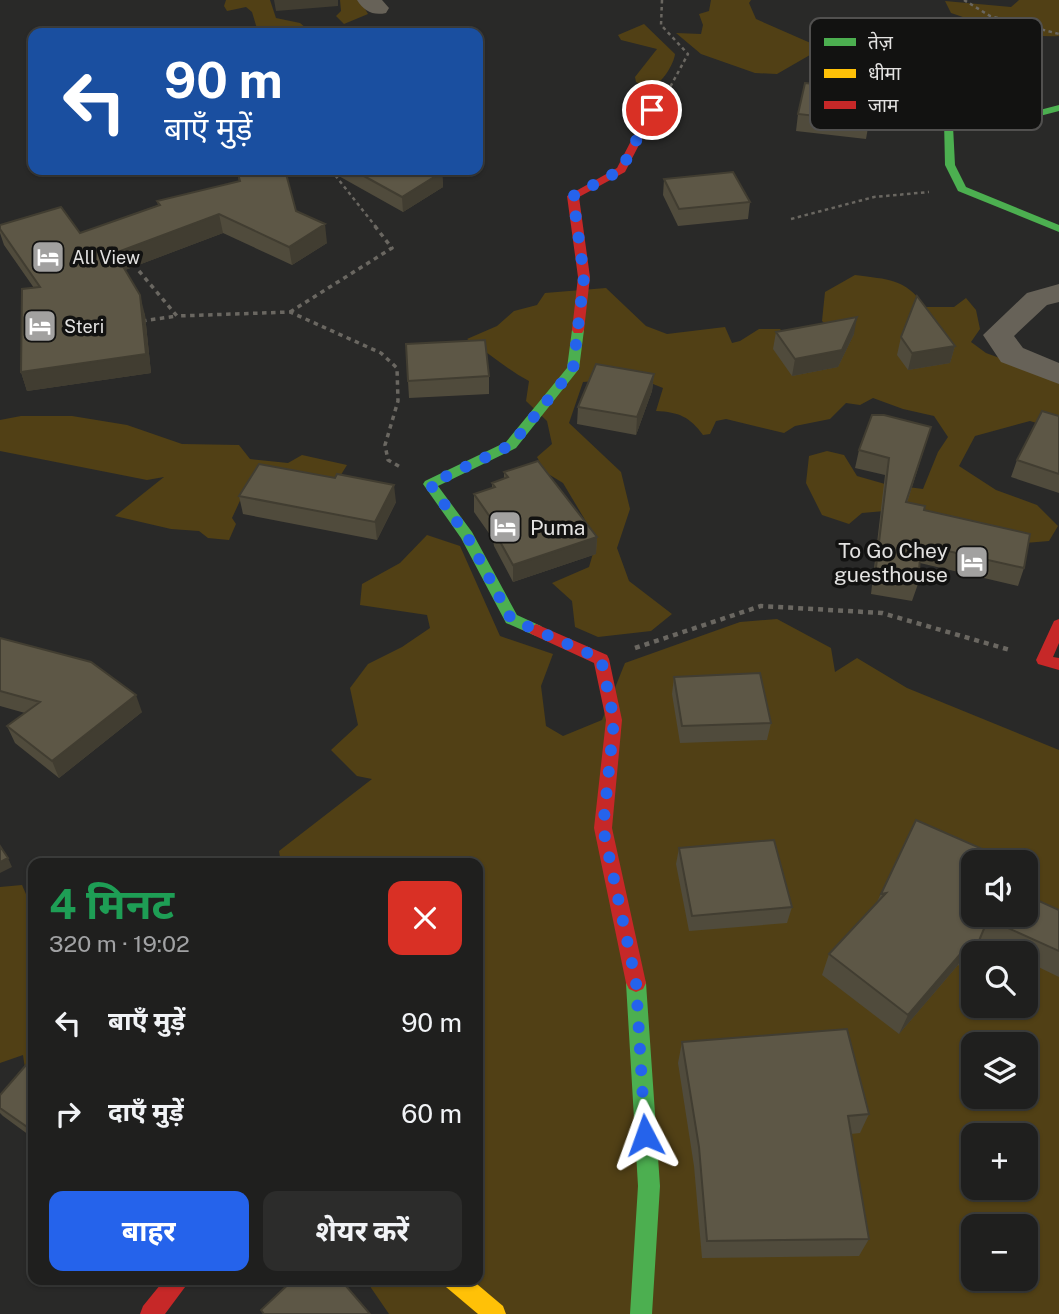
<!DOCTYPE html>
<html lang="hi">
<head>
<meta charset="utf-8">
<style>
  :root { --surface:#1f1f1e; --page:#2c2c2b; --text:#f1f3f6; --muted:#a1a2a4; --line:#3c3d3c; --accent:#2563eb }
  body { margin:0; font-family:"Public Sans","Noto Sans Devanagari",sans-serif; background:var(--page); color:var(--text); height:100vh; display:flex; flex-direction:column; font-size:26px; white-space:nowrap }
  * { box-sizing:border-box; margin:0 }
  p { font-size:23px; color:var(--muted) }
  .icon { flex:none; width:38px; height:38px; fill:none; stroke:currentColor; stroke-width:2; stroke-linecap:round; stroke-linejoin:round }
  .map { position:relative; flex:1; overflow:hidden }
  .side { position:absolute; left:28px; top:858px; width:455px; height:427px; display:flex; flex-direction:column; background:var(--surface); border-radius:14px; box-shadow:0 2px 5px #0004,0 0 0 2px var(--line) }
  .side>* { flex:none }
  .top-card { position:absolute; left:28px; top:28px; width:455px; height:147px; border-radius:14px; box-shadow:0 2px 5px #0004,0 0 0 2px var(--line); background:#1a4fa0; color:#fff; overflow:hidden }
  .fabs { position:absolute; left:961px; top:850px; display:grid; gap:14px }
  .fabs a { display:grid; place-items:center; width:77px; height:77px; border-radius:14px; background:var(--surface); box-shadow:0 2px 5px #0004,0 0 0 2px var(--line); font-size:35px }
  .pin { position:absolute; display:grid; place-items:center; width:60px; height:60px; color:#fff; margin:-30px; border:4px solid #fff; border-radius:50%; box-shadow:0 2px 7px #0007 }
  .me { position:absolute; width:77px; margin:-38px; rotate:356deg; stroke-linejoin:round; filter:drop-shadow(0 0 5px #0008) }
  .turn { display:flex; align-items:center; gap:24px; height:147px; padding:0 21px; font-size:32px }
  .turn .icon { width:91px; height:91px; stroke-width:2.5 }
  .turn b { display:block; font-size:49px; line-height:60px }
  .round { display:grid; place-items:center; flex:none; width:74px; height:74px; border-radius:14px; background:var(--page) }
  .summary { display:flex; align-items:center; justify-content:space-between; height:119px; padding:0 21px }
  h1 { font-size:42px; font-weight:700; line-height:52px; color:#1e9e55 }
  .primary-button { display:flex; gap:14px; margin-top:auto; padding:14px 21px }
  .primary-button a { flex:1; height:80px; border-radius:14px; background:var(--accent); color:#fff; font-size:28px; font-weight:700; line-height:80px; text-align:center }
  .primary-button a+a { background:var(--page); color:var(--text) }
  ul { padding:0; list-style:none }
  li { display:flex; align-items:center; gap:21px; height:91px; padding:0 21px }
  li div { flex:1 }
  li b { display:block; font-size:26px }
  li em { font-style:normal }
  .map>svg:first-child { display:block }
</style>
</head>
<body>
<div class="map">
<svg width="1059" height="1314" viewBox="0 0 1059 1314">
  <rect width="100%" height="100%" fill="#292928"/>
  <path fill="#514015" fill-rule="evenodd" d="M226,0H270L276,18L300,23L312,33H261L258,32L252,12L246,7L227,11L224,6Z
    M340,0H360L368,14L344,24L336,16L341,11Z
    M711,0H751L749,3L756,19L822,48L777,74L755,73L701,54L676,33L701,34L703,25L699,14L709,11Z
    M1019,0H1059V36C1022,38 986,25 951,13L945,1L1011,7Z
    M644,24L675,54C674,64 662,83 653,86C647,88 642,85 636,82L635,77L657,49L621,40L618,35Z
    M855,275C889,280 903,277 926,307H954L966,298L976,310L980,329L971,342L986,353L1059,380V430L1030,421L975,436L959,466L996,490L1037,505L1058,526L1049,541L1025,543L907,509L862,513L849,524L822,515L806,483L809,456L827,451L844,455L857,476L885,484L923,489L938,452L948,437L934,416L903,409L873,398L860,405L846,403L830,419L795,426L784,433L726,419L716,421L710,434L703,435C690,417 679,412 656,411L663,388L638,378L583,382L569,423L621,472L630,509L617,548L629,581L672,614L651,631L598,637L575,627L572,601L552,583L589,567L597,540L563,483L545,472L537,457L552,444L547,421L526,401L529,381C508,370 489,353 467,339L497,326L514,311L537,305L545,293L606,288L646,326L667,334L725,327L732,343L740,341L759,329H780L786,335L828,326L822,321L825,292Z
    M21,416H72L127,425L182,444L239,445L250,459L288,463L302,455L347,465L339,478L250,479L232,518L236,524L229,540L208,538L199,531L171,529L115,516L164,477L147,480L0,451V420Z
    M427,535L460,546L500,636L553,654L541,686L546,726L563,736L602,720L625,663L740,622L777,619L831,648L835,672L857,658L907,688L1059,750V1314H389L365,1279H478V863H281L279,851L372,779L357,776L331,750L358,725L350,688L368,664L402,647L430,628L427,615L360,605L362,584L400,563ZM973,863H1026V915H973ZM973,954H1026V1006H973ZM973,1045H1026V1097H973ZM973,1136H1026V1188H973ZM973,1227H1026V1279H973Z
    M22,885L33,910V1068L26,1076L23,1055L0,1063V887Z"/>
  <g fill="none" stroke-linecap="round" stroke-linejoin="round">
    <path stroke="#6a6761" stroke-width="2.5" stroke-dasharray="3.5 3.5" stroke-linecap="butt" d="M662,0L661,25L688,54L668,91
      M964,0L990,16L1059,34
      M331,170L376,227
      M791,219L874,197L929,192"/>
    <path stroke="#6a6761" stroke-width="3.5" stroke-dasharray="4.5 4.5" stroke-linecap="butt" d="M139,271L177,316L290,312L381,353L397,368L398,401L385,445L388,460L402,468
      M290,312L392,248L374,225
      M142,321L177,316"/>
    <path stroke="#6a6761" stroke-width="4.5" stroke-dasharray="5 5" stroke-linecap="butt" d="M635,648L761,606L882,613L1010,650"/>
    <path fill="#676258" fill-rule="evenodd" d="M357,0H382L389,8L386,13C373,16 364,11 357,0Z
      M1059,284V302L1047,305L1014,336L1023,348L1059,363V384L1001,362L983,335L1027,293Z"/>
    <path fill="#4caf50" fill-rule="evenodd" d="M1059,105V111L1032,118L953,126L955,165L966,187L1059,225V232L958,191L945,165L944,121L1032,112Z
      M578,326L584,330L579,369L516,448L438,486L472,532L517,615L541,626L544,630L536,636L506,623L461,538L423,484L425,481L506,442L567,368L572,330Z
      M636,974L643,977L646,983L660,1186L652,1314H630L638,1186L626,983L629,977Z"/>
    <path fill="#ffc107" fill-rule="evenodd" d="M443,1279H471L503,1306L506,1314H478L446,1287Z"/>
    <path fill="#c62828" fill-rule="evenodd" d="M652,107L657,110L625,172L579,197L590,277L584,330L582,333H574L572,330L578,277L567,196L617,168L647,110Z
      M1059,619V643L1053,657L1059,658V670L1038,664L1036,660L1054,621Z
      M536,624L607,655L609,659L622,720L612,828L646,983L643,989L636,992L629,989L626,983L594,828L606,720L594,663L531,634L528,630Z
      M165,1279H191L165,1314H140L143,1306Z"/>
  </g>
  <path fill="#504b3c" d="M798,114L869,122L866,139L796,131Z
    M237,170L296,211L327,243L292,265L223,233L125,270L145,315L151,373L27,391L21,372L34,288L4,245L0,233V225L80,233L158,205L157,201L239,182Z
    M337,170H437L442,172L443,187L403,212L337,175Z
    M664,179L750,202L748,219L678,226L663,195Z
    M776,332L854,334L838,367L792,376L773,349Z
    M901,337L955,346L950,363L908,370L897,355Z
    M654,374L652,391L636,435L577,424L578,407Z
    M489,376V394L409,398L408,381Z
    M1059,416V493L1011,477L1017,460Z
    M931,427L907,503L924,510L1024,568L1018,586L920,563L918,584L912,601L871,594L885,475L855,468L859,450Z
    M504,472L597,537L596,554L513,582L494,546L493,539L474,512V494L492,488V483L504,479Z
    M335,478L396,502L377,540L243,514L239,496Z
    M0,638L142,712L59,778L15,743L7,726L25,713L0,706Z
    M674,677L771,723L767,740L680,743L672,694Z
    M916,820L973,915L1059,910V977L1026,961V954H1009L980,940L966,969L958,965L899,1034L822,975L829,954L877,902Z
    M679,848L792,907L787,923L689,931L676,864Z
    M682,1042L869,1114L860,1133L851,1134L869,1239L859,1256L702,1258L694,1166L678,1063Z
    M33,1057V1138L3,1116L0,1113V1095Z"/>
  <path fill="#413d31" d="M274,0H338V6L276,11Z
    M442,172L443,187L403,212L402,197Z
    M219,214L223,233L120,272L115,253Z
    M325,224L327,243L292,265L289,247Z
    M140,295L145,315L151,373L27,391L21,372Z
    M857,317L854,334L838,367L792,376L795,359Z
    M955,346L950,363L908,370L912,353Z
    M654,374L652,391L636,435L637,417Z
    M394,485L396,502L377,540L375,522Z
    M597,537L596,554L513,582V565Z
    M136,695L142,712L59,778L52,761Z
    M8,858L12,867L0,873V862Z
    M968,945L958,965L899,1034L908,1015Z"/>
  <path fill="#5d5746" stroke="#413d31" stroke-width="2" d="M805,83L874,91L869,122L798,114Z
    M237,170H285L296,211L325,224L289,247L219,214L115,253L140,295L146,354L21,372L22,289L40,287L0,229V225L61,207L80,233L160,205L157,201L240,181Z
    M353,170H437L442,172L402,197Z
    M733,172L750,202L679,209L664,179Z
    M917,296L955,346L912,353L901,337Z
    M857,317L842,350L795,359L776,332Z
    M485,340L489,376L408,381L406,344Z
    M596,364L654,374L637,417L578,407Z
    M1042,411L1059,416V474L1017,460Z
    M872,415H884L931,427L906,502L925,506L924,510L1030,534L1024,568L921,545L918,584L875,576L889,458L859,450Z
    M538,461L597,537L513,565L493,529L497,527L474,494L495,487L492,483L508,477L504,472Z
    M259,464L335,478L337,474L394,485L375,522L239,496Z
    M0,638L91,662L136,695L52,761L7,726L40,702L0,691Z
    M760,673L771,723L682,726L674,677Z
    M916,820L1012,862L1011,863H973V915H1026V895L1059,910V951L988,919L976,948L968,945L908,1015L829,954L886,893L881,894Z
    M774,840L792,907L692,916L679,848Z
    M0,846L8,858L0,862Z
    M847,1029L869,1114L848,1116L869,1239L707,1241L699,1147L682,1042Z
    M33,1057V1131L0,1108V1095Z
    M294,1279H340L370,1314H264L261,1310Z"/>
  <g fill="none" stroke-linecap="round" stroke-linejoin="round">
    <path stroke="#2563eb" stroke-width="12" stroke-dasharray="0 21.6" d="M645,1135L636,982L603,828L614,720L601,659L511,619L467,536L430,484L511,445L573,369L584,277L573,196L621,170L652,110"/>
  </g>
  <defs>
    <symbol id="hotel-square" viewBox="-11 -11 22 22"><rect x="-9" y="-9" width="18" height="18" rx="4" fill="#a2a1a0" stroke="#121211"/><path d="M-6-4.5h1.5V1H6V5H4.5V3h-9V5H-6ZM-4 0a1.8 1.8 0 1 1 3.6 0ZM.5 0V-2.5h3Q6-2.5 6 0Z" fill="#fff"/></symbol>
  </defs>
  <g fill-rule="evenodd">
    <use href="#hotel-square" x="29" y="238" width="38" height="38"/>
    <use href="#hotel-square" x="21" y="307" width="38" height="38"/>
    <use href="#hotel-square" x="486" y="508" width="38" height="38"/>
    <use href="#hotel-square" x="953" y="543" width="38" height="38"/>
  </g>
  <g text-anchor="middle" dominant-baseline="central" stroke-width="7" stroke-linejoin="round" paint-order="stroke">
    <g font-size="18" fill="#e3e2e1" stroke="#121211" text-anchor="start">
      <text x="72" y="257">All View</text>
      <text x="64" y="326">Steri</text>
    </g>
    <g font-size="21" fill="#e3e2e1" stroke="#121211" text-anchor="start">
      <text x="530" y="527">Puma</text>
      <text x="948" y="550" text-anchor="end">To Go Chey<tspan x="948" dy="24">guesthouse</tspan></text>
    </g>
  </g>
  <rect x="810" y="18" width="232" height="112" rx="10" fill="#121211" stroke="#51504f" stroke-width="2"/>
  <rect x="824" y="38" width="32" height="8" fill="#4caf50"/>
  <rect x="824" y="69" width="32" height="9" fill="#ffc107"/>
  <rect x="824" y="101" width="32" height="8" fill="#c62828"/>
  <g font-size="19" fill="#e3e2e1">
    <text x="868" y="49">तेज़</text>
    <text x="868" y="80">धीमा</text>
    <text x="868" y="112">जाम</text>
  </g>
</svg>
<div class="fabs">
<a><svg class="icon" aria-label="sound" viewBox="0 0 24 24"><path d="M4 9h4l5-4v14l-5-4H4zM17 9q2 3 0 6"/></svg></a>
<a><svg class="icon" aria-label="search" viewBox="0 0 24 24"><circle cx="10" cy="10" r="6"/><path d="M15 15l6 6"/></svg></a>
<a><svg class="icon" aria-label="layers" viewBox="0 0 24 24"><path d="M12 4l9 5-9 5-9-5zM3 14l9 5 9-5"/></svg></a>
<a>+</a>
<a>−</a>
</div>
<div class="pin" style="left:652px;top:110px;background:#d93025"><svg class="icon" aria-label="arrive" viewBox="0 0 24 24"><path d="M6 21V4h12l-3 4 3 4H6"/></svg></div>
<svg class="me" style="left:645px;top:1135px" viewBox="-20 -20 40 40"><path d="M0-17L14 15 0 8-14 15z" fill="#2563eb" stroke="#fff" stroke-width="4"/></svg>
<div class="top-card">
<div class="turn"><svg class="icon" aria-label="left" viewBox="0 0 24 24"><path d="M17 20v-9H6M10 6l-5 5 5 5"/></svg><div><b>90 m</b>बाएँ मुड़ें</div></div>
</div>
<section class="side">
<div class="summary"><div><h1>4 मिनट</h1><p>320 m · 19:02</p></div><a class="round" style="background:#d93025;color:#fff"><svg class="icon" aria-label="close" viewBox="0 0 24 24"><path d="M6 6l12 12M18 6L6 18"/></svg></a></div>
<ul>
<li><svg class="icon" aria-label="left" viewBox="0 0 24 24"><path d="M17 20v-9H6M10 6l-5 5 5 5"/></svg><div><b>बाएँ मुड़ें</b></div><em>90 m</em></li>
<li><svg class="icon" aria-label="right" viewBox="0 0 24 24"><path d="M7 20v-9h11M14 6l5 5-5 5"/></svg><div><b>दाएँ मुड़ें</b></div><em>60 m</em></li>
</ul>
<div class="primary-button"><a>बाहर</a><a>शेयर करें</a></div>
</section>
</div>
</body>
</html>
